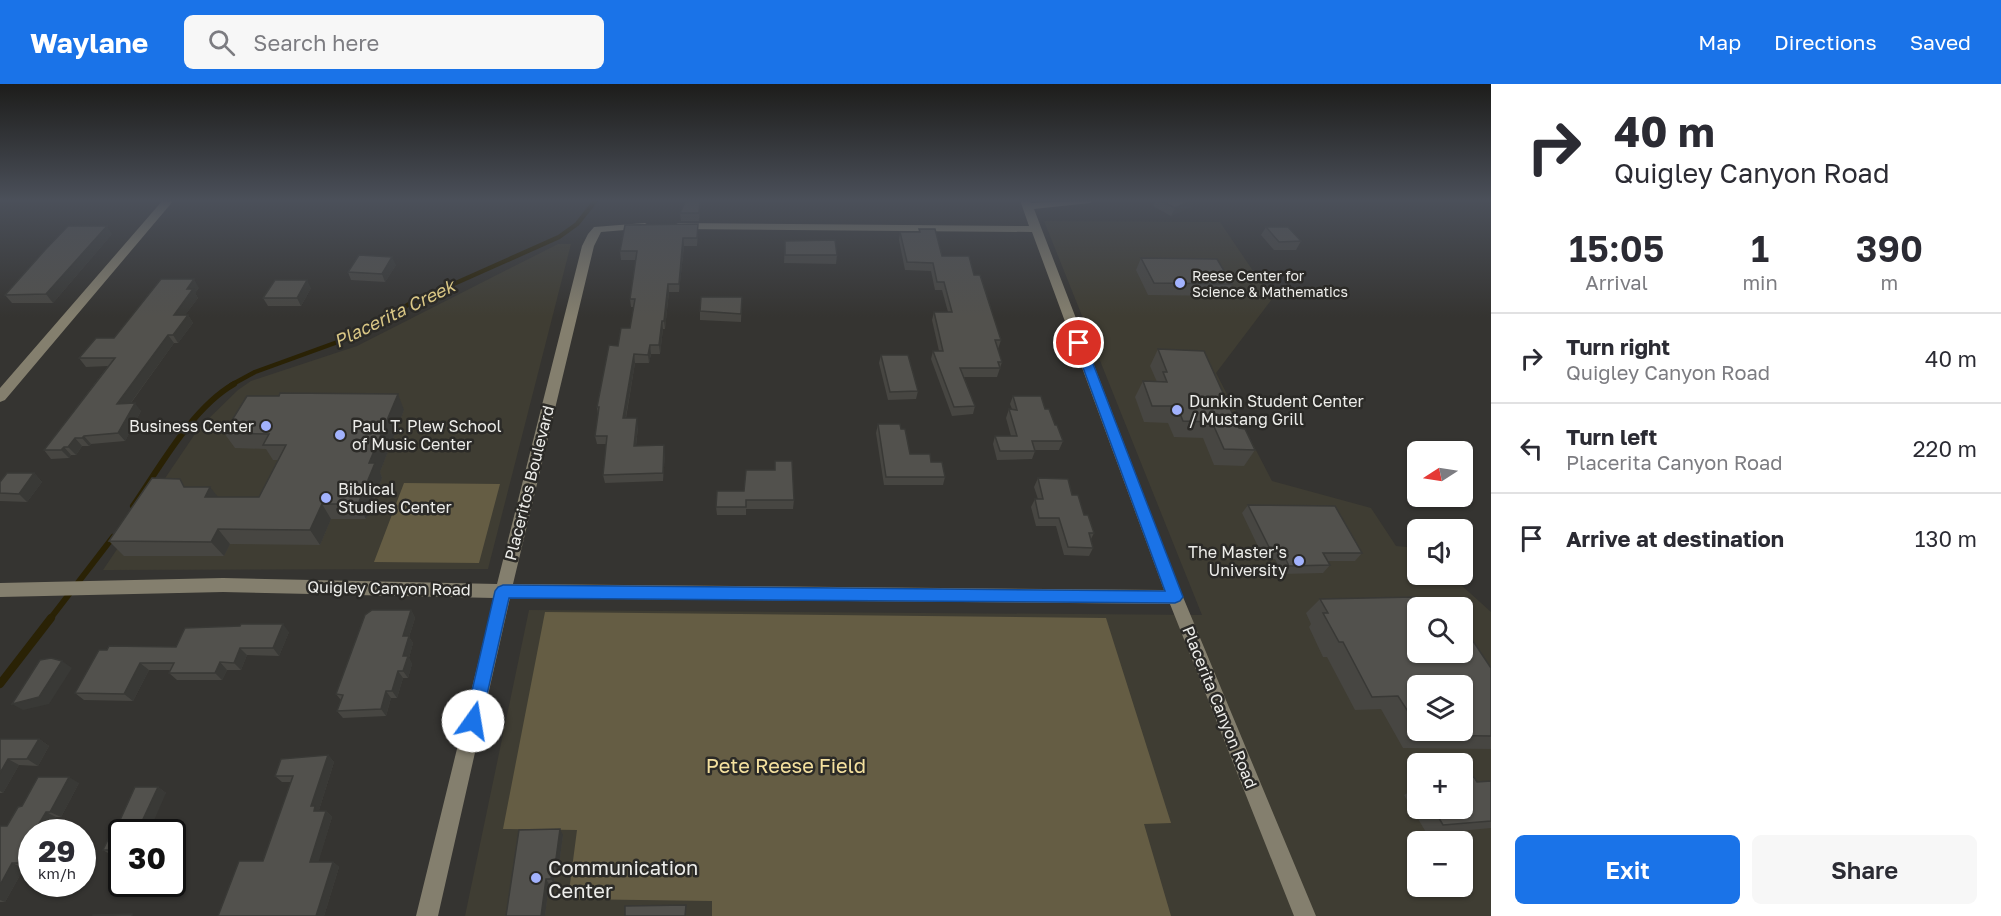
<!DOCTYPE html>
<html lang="en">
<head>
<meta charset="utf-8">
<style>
  :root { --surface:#fff; --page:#f7f7f7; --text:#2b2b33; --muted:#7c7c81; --line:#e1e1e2; --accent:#1a73e8 }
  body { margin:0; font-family:"Golos Text",sans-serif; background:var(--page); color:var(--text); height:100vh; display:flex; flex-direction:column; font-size:22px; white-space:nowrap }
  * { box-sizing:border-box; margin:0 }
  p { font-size:20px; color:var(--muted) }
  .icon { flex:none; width:33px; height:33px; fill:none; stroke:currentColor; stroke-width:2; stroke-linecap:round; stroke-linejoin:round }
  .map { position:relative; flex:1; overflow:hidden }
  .side { display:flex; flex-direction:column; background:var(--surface); width:510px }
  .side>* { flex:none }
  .top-card { background:#fff; color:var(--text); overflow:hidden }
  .needle { width:39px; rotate:258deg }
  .fabs { position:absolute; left:1407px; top:357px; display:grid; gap:12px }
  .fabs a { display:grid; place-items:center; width:66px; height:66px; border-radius:9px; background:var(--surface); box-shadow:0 2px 4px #0004; font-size:30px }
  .speed { position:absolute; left:18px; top:735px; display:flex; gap:12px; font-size:30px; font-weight:700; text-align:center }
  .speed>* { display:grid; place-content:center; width:78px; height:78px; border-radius:50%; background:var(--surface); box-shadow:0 2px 4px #0004; line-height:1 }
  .speed small { font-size:15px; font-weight:400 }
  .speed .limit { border:3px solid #111; border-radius:9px; background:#fff; color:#111 }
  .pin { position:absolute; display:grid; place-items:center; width:51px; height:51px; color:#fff; margin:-26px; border:3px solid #fff; border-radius:50%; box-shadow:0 2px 6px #0007 }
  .me { position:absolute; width:66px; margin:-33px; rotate:13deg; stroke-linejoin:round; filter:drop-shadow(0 0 4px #0008) }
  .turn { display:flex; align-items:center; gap:21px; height:126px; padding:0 24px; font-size:27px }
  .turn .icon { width:78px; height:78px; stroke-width:2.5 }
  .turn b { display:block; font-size:42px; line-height:51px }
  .eta { display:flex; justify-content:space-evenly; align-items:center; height:102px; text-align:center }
  .eta b { font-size:36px; font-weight:600; line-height:42px }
  .action { display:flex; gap:12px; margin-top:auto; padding:12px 24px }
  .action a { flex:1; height:69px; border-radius:9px; background:var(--accent); color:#fff; font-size:24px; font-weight:600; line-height:69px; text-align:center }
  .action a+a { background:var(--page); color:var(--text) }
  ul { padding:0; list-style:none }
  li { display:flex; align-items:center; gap:18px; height:90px; padding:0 24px; border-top:2px solid var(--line) }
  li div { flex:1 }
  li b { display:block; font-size:22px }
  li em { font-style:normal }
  header { display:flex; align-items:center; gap:36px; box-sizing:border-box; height:84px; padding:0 30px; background:var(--accent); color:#fff }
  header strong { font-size:28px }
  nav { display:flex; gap:33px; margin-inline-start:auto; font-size:21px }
  .search { width:420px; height:54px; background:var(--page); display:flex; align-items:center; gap:15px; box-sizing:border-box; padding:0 21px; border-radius:9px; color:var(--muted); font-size:22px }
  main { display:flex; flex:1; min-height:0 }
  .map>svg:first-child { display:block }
</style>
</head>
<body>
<header>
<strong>Waylane</strong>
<div class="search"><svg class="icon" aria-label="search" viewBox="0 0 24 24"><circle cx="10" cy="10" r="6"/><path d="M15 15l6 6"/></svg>Search here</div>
<nav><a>Map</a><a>Directions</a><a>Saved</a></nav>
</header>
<main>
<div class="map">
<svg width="1491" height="832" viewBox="0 0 1491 832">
  <rect width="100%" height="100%" fill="#353431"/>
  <path fill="#3f3d33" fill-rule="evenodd" d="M1044,137L1220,138L1272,215L1216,289L1272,397L1371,424L1396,462L1417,464L1418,490L1450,491L1491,528V832H465L529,526L1202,531ZM1418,524H1462V568H1418ZM1418,602H1462V646H1418ZM1418,680H1462V724H1418ZM1418,758H1462V802H1418Z
    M558,160H571L488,485L103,486L199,344L238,306L251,297L357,262Z"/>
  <path fill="#655d44" d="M404,399L500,400L479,479L374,478Z
    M545,528L1106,534L1171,739L1144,740L1171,832H712V817L568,815L577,746L503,745Z"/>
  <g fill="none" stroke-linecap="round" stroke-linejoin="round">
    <path stroke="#2a2205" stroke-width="4.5" d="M231,301L255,288L357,251L411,219L559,153L577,140L596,116"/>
    <path stroke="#2a2205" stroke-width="6" d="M133,422C160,383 192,324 234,300
      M50,535L113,453"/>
    <path stroke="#2a2205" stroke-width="8" d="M0,600L51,534"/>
    <path fill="#847f6e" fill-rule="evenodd" d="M163,116H174L5,316L0,318V304Z
      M1020,116H1030L1031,119L1095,116L1090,119L1034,125L1183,513L1316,832H1294L1170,520L510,514L438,832H416L494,514L223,508L0,513V499L223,494L497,500L582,162L588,150L594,143L645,139L650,142L649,144L601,148L594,162L513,500L1164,506L1032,148L678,145L673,142L678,139L1029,142Z"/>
  </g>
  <path fill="#474642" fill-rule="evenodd" d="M701,116L699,137H681L680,129Z
    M743,116H784V119Z
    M1155,116H1206L1171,132L1153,122Z
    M1266,143L1301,157L1296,166H1274L1261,151Z
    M919,145L942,172L974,191L1001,256L998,265L1002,278L997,293H964L975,322L973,330L952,332L931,275L933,267H939L932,236L934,228H948L942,206H935L931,187L905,186L899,156L900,148H919Z
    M698,148L697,162H684L679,208H669L665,245H663L660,270H651L649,279H635L626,334L638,343L636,362L665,370L663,397L605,399L603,391L606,360H597L595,352L598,331L597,323L618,262L630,244L634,223H631L630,215L636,176H621L620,167Z
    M112,150L53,219H12L5,211Z
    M785,157L837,171L836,180L784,179Z
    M1141,174L1232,200L1226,212L1148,211L1136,186Z
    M396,181L385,198L351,196L348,188Z
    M199,204L195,209L198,214L185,231H188L193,239L178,259H174L131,319L141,327L125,357L91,360L89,362H82L76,371H71L69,374L51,375L44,366L108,282L86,283L79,274Z
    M311,204L301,222H268L263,214Z
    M742,213L741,238L700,236V227Z
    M1158,265L1239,344L1255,366L1244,382L1214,381L1203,354L1174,353L1168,339L1144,338L1135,313L1143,297L1157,298L1150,282Z
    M881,271L918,307L916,315L888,316L879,279Z
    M1013,312L1045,325L1063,357L1059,366H1035V367L1032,375L997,376L993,360L995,352H1011L1006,334L1009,325H1012L1010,320Z
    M404,326L380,388L382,394L366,435H331L320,461L230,460L224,472H124L109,457L187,403L218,413H259L278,376H273L266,365L235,364L224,349Z
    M878,340L901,345L910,370L931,378L945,393L943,401H884L876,349Z
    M775,377L794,416L793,425H746V431H717L716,423L744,407L775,386Z
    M34,389L42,398L27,418L0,417V398Z
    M1038,394L1072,411L1094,449L1091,455L1093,464L1089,472L1064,471L1056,442H1036L1031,423L1035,415H1038L1034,403Z
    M1248,421L1362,469L1355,477H1328L1330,481L1323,489L1283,490L1275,475H1264L1242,429Z
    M1320,515L1418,568L1491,584V665L1403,664L1381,625L1355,626L1327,573H1323L1309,543L1311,540L1306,529ZM1418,602L1462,646H1418Z
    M411,526L415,534L409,553L413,559L409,574L412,580L408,594H403L397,614H391L386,632L343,634L337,627L341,616L336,610Z
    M289,548L279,572L247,571L241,586H227L222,596H177L169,589L170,586H149L133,617L84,616L75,609L176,563Z
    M0,655H39L49,662L38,682L19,681L3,709H0Z
    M328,671L334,678L319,726L320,727H326L332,733L318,778H333L339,783L324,832H218L263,777L291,698H282L275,692Z
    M1491,697V744L1427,750L1404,711L1418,703V724H1462L1477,698Z
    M79,699L61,733H56L48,748H32V780L30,784H24L5,818H0V742H7L22,722Z
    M158,703L166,709L122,748V771L113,772L103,766L116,745Z
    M563,751L558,788H555L554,800H549L545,832H506Z"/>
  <path fill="#393936" d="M1192,116L1206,117L1171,132L1175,124Z
    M107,142L112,150L53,219L46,210Z
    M683,154L684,162L679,208V200Z
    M392,173L396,181L385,198L382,190Z
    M194,195L199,204L195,209L198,214L179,239L174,231L187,205Z
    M307,196L311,204L301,222L297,214Z
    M668,200L669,208L665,245L664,237Z
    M188,231L193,239L178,259L173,251Z
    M662,237L663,245L660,270L659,261Z
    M168,251L174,259L124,328L117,320Z
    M650,261L651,270L649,279L648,271Z
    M634,270L635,279L624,343L623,334Z
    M398,310L404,326L380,388L382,394L366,435L358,420L369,379Z
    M135,319L141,327L125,357L118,349Z
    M637,334L638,343L635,370L634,362Z
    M84,352L91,360L89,362L82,354Z
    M75,354L82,362L76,371L68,363Z
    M664,361L665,370L663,397V389Z
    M64,363L71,371L69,374L61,366Z
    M34,389L42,398L27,418L19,410Z
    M210,403L222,418L205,413Z
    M322,420L331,435L320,461L310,446Z
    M218,445L230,460L224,472L211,458Z
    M411,526L415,534L409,553L413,559L409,574L412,580L408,594L403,587V552Z
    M283,540L289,548L279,572L273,564Z
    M240,564L247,571L241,586L234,579Z
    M62,577L72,584L49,620L23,626L12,620Z
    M220,578L227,586L222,596L215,589Z
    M140,579L149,586L133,617L124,610Z
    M398,587L403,594L397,614L392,607Z
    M386,607L391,614L386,632L381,625Z
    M39,655L49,662L38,682L27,675Z
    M328,671L334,678L319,726L322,728L314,727L311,722Z
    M8,675L19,681L3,709L0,707V689Z
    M69,693L79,699L61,733L50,728Z
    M158,703L166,709L149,748H137Z
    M326,727L332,733L317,783L310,778Z
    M46,728L56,733L48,748H34Z
    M560,745L563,751L558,788L555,782Z
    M32,753V780L30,784L18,779Z
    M333,778L339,783L324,832H316Z
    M12,779L24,784L5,818L0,816V801Z
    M552,783L555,788L554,800L551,795Z
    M546,795L549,800L545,832H541Z"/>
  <path fill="#52514d" stroke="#393936" stroke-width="1.5" d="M686,116H700L699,129H680Z
    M1160,116H1192L1175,124Z
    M698,140L697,154H683L679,200H668L664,237H662L659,261H650L648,271L634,270L623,334H637L634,362L664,361L663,389L603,391L607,352H595L599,323H597L609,261L618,262L621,244H630L635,215H630L637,167H620L625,141Z
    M68,142H107L46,210L5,211L45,166Z
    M1266,143H1288L1301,157L1279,158Z
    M919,145H935L942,172H969L974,191H980L1001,256H995L1002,278H998L1000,284H960L975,322L954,323L933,267H943L934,228H952L944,198H937L933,179L907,178L900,148H920Z
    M835,156L837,171H785V157Z
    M359,171L392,173L382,190L348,188Z
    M1141,174L1217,175L1232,200L1154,199Z
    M161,195H194L187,205H193L174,231H188L173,251H168L117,320L135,319L118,349L84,352L82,354H75L68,363H64L61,366H44L115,274H79L96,254H114Z
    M275,196H307L297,214H263Z
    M701,213H742L741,230L700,227Z
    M1158,265L1204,267L1239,344L1245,345L1255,366L1224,365L1212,338L1183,337L1177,322H1152L1143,297L1167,298L1163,288H1167Z
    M881,271H908L918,307L890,308Z
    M280,309L398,310L369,379H375L358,420H322L310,446L218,445L211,458L109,457L152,394L180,395L184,403H210L205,413H259L286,361H263L269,350L224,349L247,312H279Z
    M1013,312H1041L1045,325H1049L1055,341H1057L1063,357H1032L1035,367H1000L995,352H1017L1009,325L1017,326Z
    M878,340H900L901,345H905L910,370H930L931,378H942L945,393H886Z
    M775,377H792L794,416H746V423H716L717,407H744L746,386H775Z
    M7,389H34L19,410L0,409V398Z
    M1038,394L1068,395L1072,411H1078L1084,431H1088L1094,449H1089L1093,464L1068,463L1059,434H1039L1035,415H1043Z
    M1248,421L1335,422L1362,469H1323L1330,481L1289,482L1282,467H1271Z
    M1415,513L1422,524H1418V568H1462V557H1473L1491,584V652L1422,651L1420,646H1462V602H1418V643L1398,612L1372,613L1343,558H1339L1323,529H1328L1320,515Z
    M372,526H411L403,552H409L403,572H408L403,587H398L392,607H386L381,625L337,627L343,611L336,610L365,531Z
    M241,540H283L273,564H240L234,579L220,578L215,589H169L174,579H140L124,610L75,609L99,566H107L109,562L176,563L185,544L240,542Z
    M51,574L62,577L39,613L12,620L40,576Z
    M0,655H39L27,675H8L0,689Z
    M328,671L311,722H315L314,727H326L310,778H333L316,832H218L239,777H263L293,692H275L281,675Z
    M38,693H69L50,728H46L34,748H32V753L18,779H12L0,801V742H7L18,723L22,722Z
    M1474,693L1477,698L1491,697V737L1443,741L1433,724H1462V694Z
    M135,703H158L137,748H122V766H103L113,745H116Z
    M560,745L555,782L552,783L551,795H546L541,832H506L519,746Z
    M686,821L685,832H625V822Z
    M132,830V832H93V831Z"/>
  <linearGradient id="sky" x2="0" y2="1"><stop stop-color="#1d1d1b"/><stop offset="0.5" stop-color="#4b505a"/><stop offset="1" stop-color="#4b505a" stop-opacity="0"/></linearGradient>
  <rect width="1491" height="233" fill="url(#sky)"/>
  <path fill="#1a73e8" stroke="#114b97" stroke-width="1.5" d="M1079,255L1085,259L1183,513L1180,517L1175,519L509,514L481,637L479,643L473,645L467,643L465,637L495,507L498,503L503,501L1165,507L1074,259Z"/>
  <g fill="#a2b2fd" stroke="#2b2a27" stroke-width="2">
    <circle cx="1180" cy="199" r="6"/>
    <circle cx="1177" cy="326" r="6"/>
    <circle cx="266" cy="342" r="6"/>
    <circle cx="340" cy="351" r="6"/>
    <circle cx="326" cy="414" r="6"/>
    <circle cx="1299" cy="477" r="6"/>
    <circle cx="536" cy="794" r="6"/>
  </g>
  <g text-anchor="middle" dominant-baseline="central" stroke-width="5" stroke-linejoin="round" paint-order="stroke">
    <g font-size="14" fill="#ededea" stroke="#2b2a27" text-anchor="start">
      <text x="1192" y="191">Reese Center for<tspan x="1192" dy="16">Science &amp; Mathematics</tspan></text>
    </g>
    <g font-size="16" fill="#ededea" stroke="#2b2a27" text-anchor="start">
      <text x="1189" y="317">Dunkin Student Center<tspan x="1189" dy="18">/ Mustang Grill</tspan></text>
      <text x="254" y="342" text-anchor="end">Business Center</text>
      <text x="352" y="342">Paul T. Plew School<tspan x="352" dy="18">of Music Center</tspan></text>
      <text x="338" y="405">Biblical<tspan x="338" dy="18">Studies Center</tspan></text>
      <text x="1287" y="468" text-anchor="end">The Master's<tspan x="1287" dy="18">University</tspan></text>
    </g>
    <g font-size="16" fill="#ededea" stroke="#2b2a27">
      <text transform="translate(529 399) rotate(-76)">Placeritos Boulevard</text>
      <text transform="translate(389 504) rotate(1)">Quigley Canyon Road</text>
      <text transform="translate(1220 623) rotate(68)">Placerita Canyon Road</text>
    </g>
    <g font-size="18" font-style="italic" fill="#dac785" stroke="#2b2a27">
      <text transform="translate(394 229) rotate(-26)">Placerita Creek</text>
    </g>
    <g font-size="20" fill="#f5e19f" stroke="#2b2a27">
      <text x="786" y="681">Pete Reese Field</text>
    </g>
    <g font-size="20" fill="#ededea" stroke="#2b2a27" text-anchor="start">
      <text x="548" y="783">Communication<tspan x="548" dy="23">Center</tspan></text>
    </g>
  </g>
</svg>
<div class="fabs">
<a><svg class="needle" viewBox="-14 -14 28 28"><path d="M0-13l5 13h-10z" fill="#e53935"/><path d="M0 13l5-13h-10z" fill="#7c7c81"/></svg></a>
<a><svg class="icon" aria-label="sound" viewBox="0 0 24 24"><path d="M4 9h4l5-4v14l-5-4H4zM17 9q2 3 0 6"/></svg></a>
<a><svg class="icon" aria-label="search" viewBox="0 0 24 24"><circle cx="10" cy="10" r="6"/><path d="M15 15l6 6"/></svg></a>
<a><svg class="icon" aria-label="layers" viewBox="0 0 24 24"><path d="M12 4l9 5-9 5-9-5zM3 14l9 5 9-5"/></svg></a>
<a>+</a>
<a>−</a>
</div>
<div class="speed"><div>29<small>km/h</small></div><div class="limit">30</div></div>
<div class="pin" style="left:1079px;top:259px;background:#d93025"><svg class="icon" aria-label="arrive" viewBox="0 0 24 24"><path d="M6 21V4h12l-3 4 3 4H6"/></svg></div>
<svg class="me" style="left:473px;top:637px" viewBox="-20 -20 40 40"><circle r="19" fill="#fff"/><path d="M0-13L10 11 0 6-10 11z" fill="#1a73e8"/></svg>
</div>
<section class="side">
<div class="top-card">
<div class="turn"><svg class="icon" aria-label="right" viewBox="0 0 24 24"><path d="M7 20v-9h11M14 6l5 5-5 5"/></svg><div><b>40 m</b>Quigley Canyon Road</div></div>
</div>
<div class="eta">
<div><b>15:05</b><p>Arrival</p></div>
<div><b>1</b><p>min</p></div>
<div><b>390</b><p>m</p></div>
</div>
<ul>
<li><svg class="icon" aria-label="right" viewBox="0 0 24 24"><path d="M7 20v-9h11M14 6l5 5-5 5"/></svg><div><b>Turn right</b><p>Quigley Canyon Road</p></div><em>40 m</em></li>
<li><svg class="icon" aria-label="left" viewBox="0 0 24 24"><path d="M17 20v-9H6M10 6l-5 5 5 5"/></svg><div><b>Turn left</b><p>Placerita Canyon Road</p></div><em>220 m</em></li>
<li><svg class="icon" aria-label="arrive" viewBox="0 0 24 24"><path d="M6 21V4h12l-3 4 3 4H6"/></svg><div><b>Arrive at destination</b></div><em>130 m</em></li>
</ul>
<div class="action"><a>Exit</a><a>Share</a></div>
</section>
</main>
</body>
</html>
